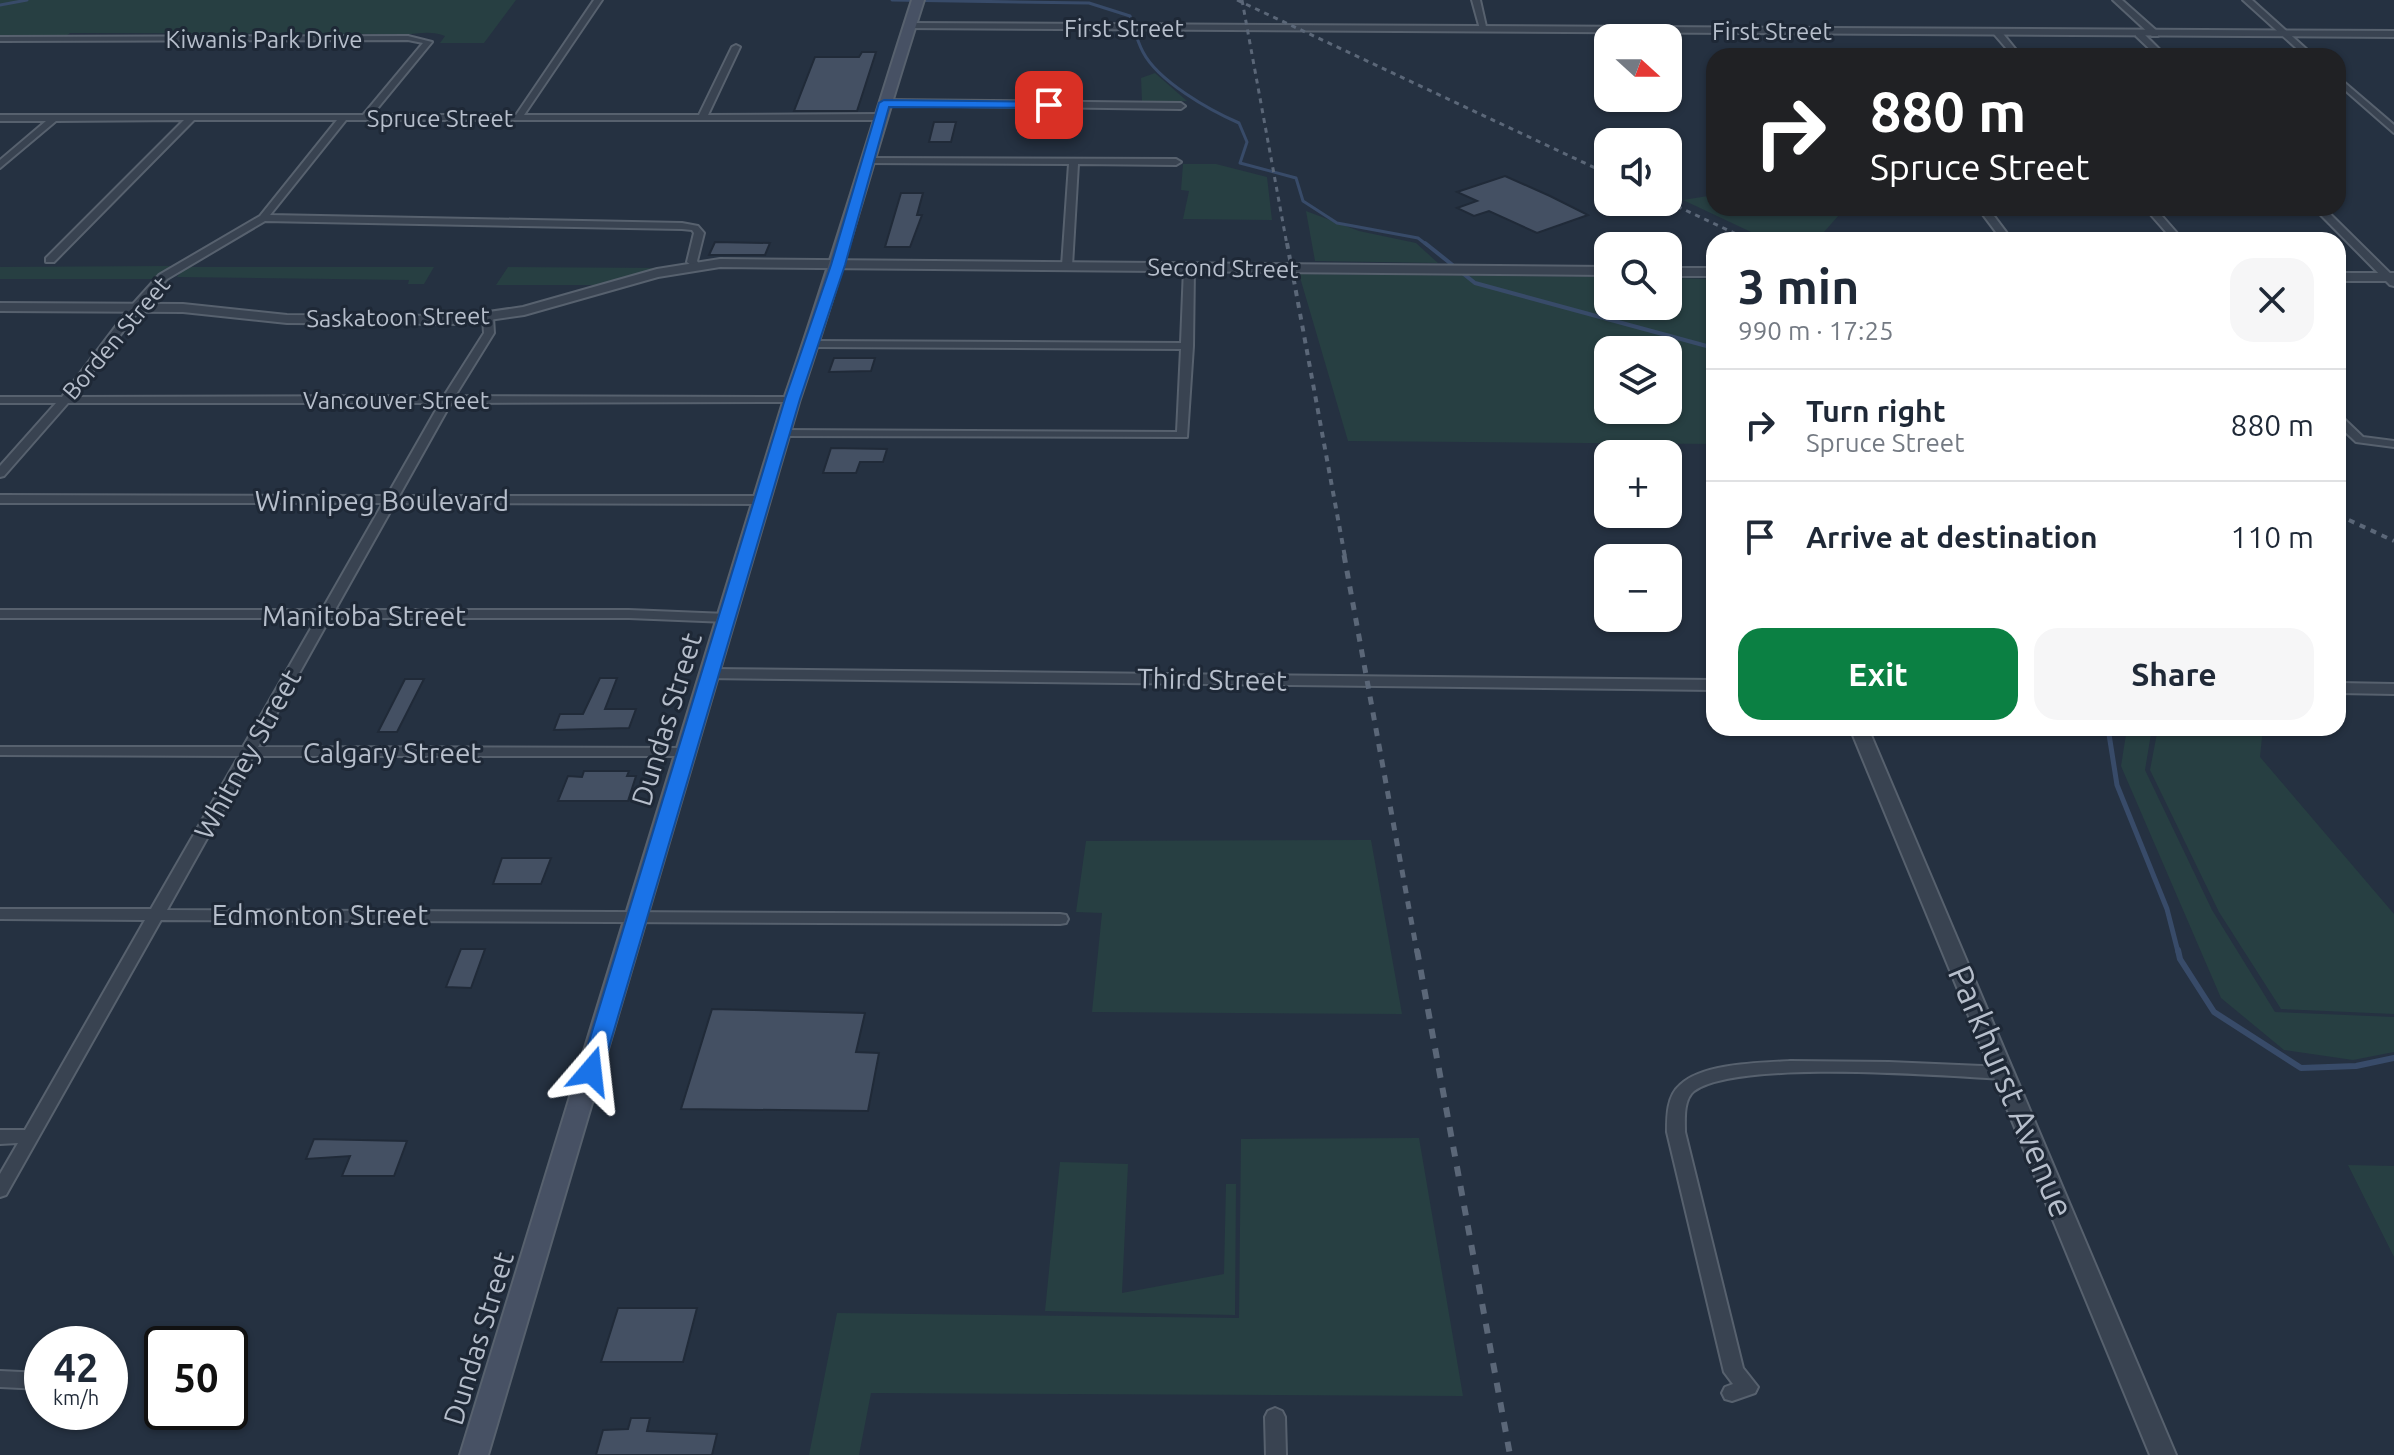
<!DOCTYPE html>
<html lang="en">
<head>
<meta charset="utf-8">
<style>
  :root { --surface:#fff; --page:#f6f6f7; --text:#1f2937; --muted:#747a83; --line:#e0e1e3; --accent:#0b8043 }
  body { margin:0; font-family:Ubuntu,sans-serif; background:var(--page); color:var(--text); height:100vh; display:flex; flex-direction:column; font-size:30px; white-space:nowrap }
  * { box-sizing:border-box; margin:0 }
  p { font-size:26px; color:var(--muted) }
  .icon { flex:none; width:44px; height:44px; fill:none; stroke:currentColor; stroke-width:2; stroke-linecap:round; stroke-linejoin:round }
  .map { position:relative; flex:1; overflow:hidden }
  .sheet { position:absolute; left:1706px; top:232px; width:640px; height:504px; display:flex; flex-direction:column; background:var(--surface); border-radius:24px; box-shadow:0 2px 6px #0004 }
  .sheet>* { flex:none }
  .top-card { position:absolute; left:1706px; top:48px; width:640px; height:168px; border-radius:24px; box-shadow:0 2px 6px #0004; background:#202124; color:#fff; overflow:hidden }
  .needle { width:52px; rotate:111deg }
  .controls { position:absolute; left:1594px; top:24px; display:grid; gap:16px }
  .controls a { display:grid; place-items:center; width:88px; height:88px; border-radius:16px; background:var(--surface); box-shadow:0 2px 6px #0004; font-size:40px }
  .speed { position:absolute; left:24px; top:1326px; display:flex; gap:16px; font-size:40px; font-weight:700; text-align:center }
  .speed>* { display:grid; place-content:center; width:104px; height:104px; border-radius:50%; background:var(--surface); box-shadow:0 2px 6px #0004; line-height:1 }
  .speed small { font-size:20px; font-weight:400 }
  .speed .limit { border:4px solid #111; border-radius:12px; background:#fff; color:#111 }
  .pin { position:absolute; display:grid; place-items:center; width:68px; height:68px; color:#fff; margin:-34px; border-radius:16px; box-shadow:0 4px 12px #0006 }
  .me { position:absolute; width:88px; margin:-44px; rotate:17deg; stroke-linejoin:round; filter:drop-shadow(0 0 6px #0008) }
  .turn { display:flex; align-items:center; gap:28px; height:168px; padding:0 32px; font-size:36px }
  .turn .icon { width:104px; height:104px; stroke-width:2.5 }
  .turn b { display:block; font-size:56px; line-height:68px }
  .round { display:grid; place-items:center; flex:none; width:84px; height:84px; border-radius:24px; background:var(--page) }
  .head { display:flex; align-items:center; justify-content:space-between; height:136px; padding:0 32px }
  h1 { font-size:48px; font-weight:700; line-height:60px }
  .primary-button { display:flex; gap:16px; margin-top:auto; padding:16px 32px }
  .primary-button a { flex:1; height:92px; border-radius:24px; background:var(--accent); color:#fff; font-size:32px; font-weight:700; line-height:92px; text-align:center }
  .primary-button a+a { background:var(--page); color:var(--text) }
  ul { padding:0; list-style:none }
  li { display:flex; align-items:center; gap:24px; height:112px; padding:0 32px; border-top:2px solid var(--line) }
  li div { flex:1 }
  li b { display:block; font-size:30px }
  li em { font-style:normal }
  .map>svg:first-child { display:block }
</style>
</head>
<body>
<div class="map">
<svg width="2394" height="1455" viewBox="0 0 2394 1455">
  <rect width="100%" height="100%" fill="#253141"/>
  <path fill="#273f42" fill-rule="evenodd" d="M0,0H516L484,43H440L445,36C426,28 405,37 385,37L386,34L70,33L65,37H0Z
    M1155,73L1187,101H1142L1141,78Z
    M1183,164H1216L1267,177L1272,220L1183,219L1189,191L1181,190Z
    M1714,195V208H1724L1728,216L1839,215L1817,240H1768L1683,200Z
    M1728,208H1829L1832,214H1731Z
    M1306,211L1359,231L1416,243L1438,263L1315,261Z
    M171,266L155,279H0V267Z
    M184,267H434L424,284H408L409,280L177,277Z
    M508,267L665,268L601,285H496Z
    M1299,274L1608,277V306H1668V278L1714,279V444L1348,441ZM1608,350H1668V410H1608Z
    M2127,728H2152L2145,770L2212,910L2275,1012L2394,1017V1052L2353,1060L2284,1050L2221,998L2121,766Z
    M2158,728H2263L2260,757L2394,914V1014L2281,1009L2219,912L2150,770Z
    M1371,840L1402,1014L1092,1012L1102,913L1076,912L1086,841Z
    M1419,1138L1463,1396L871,1393L859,1455H809L837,1313L1239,1318L1241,1139Z
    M1060,1162L1128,1164L1122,1293L1224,1274L1226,1184H1236L1235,1315L1045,1311Z
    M2348,1165L2394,1166V1257Z"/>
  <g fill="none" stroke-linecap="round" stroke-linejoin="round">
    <path stroke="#384b69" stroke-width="3" d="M892,0L1089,3L1130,16C1134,28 1137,41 1143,52C1158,81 1209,110 1239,123L1247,142L1240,163L1296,178L1303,201L1337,223L1418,238L1427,245
      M0,5L27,0"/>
    <path stroke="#384b69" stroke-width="4" d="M1425,243L1475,283L1714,348"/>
    <path stroke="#384b69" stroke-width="5" d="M2108,728L2117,785L2167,909L2178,952"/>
    <path stroke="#384b69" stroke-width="6" d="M2178,950L2180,959L2214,1012L2301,1068L2356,1066L2394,1058"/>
  </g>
  <path fill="#445063" stroke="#202a38" stroke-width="2" d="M862,52H876L857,111H794L815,57H859Z
    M934,122H956L951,142H929Z
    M1505,176L1550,196L1588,215L1537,233L1489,211L1474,216L1457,208L1477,201L1457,192Z
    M901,193H923L917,215H922L910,247H885Z
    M715,242L770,243L765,255H709Z
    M834,358H875L871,371L829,372Z
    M831,448L887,449L883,462H860L856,473H823Z
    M600,678H617L605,709H636L629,728L554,730L560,714H583Z
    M405,679H424L397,732H378Z
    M584,771H629L627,776H636L628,801H558L568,776L582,777Z
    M502,858H551L541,884H493Z
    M461,949H485L471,988L446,987Z
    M712,1009L865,1013L856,1052L879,1053L868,1111L681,1109Z
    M314,1139L407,1141L394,1176H342L350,1156L306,1159Z
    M618,1308H697L683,1362H601Z
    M631,1418H650L647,1431L717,1434L712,1455H596L603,1430L628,1429Z"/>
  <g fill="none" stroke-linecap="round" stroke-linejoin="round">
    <defs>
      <path id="minor" d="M594,0H602L524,115H699L732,47L736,45L740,47L708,115L880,114L884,117L880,120H346L270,215L682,223L698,226L704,233L697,261L700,265L695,268L687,262L694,233L692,230L682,229L265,221L167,279L140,309L73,397L444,396L484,333L483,317L488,314L493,317L494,333L455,396L796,397L798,399L792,402L451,403L399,496H763L769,500L763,504L395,503L335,610H629L727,614L734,618L727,622L629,618H330L258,747L688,748L695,752L688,756H253L167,910L1060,914L1066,915L1068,919L1066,923L1060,924L161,920L6,1195L0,1197V1174L18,1143L0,1144V1130H25L145,920L0,919V909H151L239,756L0,755V747H243L317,618H0V610H322L383,503H0V495L387,496L440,403H68L4,476L0,477V466L56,403H0V397H62L132,305L159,275L260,216L337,120H194L54,262H46V258L184,120L56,121L0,168V160L46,121H0V115H363L423,43L408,40L0,41V37L408,36L432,42L372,115H516Z
        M1472,0H1480L1487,31L1480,29Z
        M2113,0H2122L2158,32V36H2152Z
        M2243,0H2252L2314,56H2305Z
        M1994,30H2000L2021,56H2013L1994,34Z
        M2136,32H2142L2166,56H2157L2136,36Z
        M2338,77L2394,125V133L2338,84Z
        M884,100L1181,103L1185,106L1181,109L881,105V101Z
        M868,158L1176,159L1181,162L1176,165L1078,164L1072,266L1067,269L1062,266L1069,164L865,163L863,161Z
        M1978,208H1988L2012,240H2002Z
        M2145,208H2155L2183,240H2173Z
        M2314,208H2324L2394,277V286L2390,285Z
        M1189,265L1194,268L1193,346L1187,437L782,436L776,433L782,430L1177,432L1181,349L811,347L806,344L811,341L1181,343L1184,268Z
        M2338,416L2342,417L2363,437L2394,441V447L2356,442L2338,425Z
        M1790,1061L1889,1062L2005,1067L2011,1069L2013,1073L2011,1077L2005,1079C1944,1076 1739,1059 1694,1091C1683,1100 1685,1120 1685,1132L1743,1368L1758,1387L1755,1393L1732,1401L1725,1399L1722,1393L1725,1387L1733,1384L1724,1372L1667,1132C1667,1116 1667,1096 1680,1085C1703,1063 1760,1063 1790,1061Z
        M0,1371L42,1373V1389L0,1387Z
        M1275,1408L1282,1411L1285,1417L1286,1455H1266L1265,1417L1268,1411Z"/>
      <path id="tertiary" d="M909,23L2394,31V37L905,28V24Z
        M720,259L1608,267V275L720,267L658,277L524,315L461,324L287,323L183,312L0,311V303L183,304L287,315L461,316L523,307L657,269Z
        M1668,268H1714V276H1668Z
        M2338,273H2394V281H2338Z
        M710,669L1714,680V690L704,678L701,674L704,670Z
        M2338,683L2394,684V694L2338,693Z
        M1850,728H1868L2176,1455H2150Z"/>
      <path id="secondary" d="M912,0H924C881,133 845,267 800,399L488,1455H460L784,399C830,267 869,133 912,0Z"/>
    </defs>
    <use href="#minor" stroke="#57616e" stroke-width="4"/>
    <use href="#tertiary" stroke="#57616e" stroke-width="4"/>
    <use href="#secondary" stroke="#57616e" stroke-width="4"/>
    <use href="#minor" fill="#394351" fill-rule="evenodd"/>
    <use href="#tertiary" fill="#394351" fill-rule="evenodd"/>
    <use href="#secondary" fill="#475164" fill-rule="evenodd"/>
    <path stroke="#5b6778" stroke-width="3" stroke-dasharray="5 5" stroke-linecap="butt" d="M1237,0L1608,174
      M1242,0L1287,245
      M1668,202L1749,240"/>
    <path stroke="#5b6778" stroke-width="4" stroke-dasharray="6 6" stroke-linecap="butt" d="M1287,243L1345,557
      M2338,515L2394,541"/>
    <path stroke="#5b6778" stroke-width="5" stroke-dasharray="8 8" stroke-linecap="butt" d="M1344,555L1417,952"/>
    <path stroke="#5b6778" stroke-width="6" stroke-dasharray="10 10" stroke-linecap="butt" d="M1417,950L1510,1455"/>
  </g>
  <path fill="#1a73e8" stroke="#114b97" stroke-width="2" d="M884,100L1049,102L1054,105L1049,108L889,107L845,265L800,399L602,1071L599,1076H583L580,1071L785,399L831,265L879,103Z"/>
  <g text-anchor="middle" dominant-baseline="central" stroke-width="6" stroke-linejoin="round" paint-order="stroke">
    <g font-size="24" fill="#b6becb" stroke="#1e2836">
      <text x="1124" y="28">First Street</text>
      <text x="1772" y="31">First Street</text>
      <text x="264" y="39">Kiwanis Park Drive</text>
      <text x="440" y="118">Spruce Street</text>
      <text transform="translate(1223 268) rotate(1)">Second Street</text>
      <text transform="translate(398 317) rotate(-1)">Saskatoon Street</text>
      <text transform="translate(116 338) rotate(-50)">Borden Street</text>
      <text x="396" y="400">Vancouver Street</text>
    </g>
    <g font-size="28" fill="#b6becb" stroke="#1e2836">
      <text x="382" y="500">Winnipeg Boulevard</text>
      <text x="364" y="615">Manitoba Street</text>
      <text transform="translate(1212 679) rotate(1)">Third Street</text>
      <text transform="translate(666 719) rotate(-73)">Dundas Street</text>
      <text x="392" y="752">Calgary Street</text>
      <text transform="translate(247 754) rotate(-61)">Whitney Street</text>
      <text x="320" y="914">Edmonton Street</text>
      <text transform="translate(478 1338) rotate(-73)">Dundas Street</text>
    </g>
    <g font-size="34" fill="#b6becb" stroke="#1e2836">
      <text transform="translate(2012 1091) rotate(67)">Parkhurst Avenue</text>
    </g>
  </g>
</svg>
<div class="controls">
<a><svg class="needle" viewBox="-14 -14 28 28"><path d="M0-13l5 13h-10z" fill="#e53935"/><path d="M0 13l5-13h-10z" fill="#747a83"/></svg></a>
<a><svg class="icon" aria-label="sound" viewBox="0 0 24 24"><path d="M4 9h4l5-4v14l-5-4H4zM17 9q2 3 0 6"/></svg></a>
<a><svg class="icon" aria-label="search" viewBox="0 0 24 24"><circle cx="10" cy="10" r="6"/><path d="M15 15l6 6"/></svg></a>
<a><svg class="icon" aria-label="layers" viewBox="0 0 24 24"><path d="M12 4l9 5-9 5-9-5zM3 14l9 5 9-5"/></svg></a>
<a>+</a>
<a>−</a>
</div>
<div class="speed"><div>42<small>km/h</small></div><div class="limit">50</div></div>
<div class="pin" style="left:1049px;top:105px;background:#d93025"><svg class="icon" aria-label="arrive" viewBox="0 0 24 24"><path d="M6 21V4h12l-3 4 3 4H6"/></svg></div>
<svg class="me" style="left:591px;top:1071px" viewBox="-20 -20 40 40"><path d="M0-17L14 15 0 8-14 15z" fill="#1a73e8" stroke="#fff" stroke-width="4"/></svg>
<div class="top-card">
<div class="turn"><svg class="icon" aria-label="right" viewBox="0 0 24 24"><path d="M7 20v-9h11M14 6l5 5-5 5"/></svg><div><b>880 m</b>Spruce Street</div></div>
</div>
<section class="sheet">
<div class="head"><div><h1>3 min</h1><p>990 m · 17:25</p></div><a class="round"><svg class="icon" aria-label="close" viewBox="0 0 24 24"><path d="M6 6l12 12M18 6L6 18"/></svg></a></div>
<ul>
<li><svg class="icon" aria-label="right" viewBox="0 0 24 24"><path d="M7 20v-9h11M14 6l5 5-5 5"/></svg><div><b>Turn right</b><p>Spruce Street</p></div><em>880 m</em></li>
<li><svg class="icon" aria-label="arrive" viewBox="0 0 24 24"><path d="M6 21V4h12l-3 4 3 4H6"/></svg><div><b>Arrive at destination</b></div><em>110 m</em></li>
</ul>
<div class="primary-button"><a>Exit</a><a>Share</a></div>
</section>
</div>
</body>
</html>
